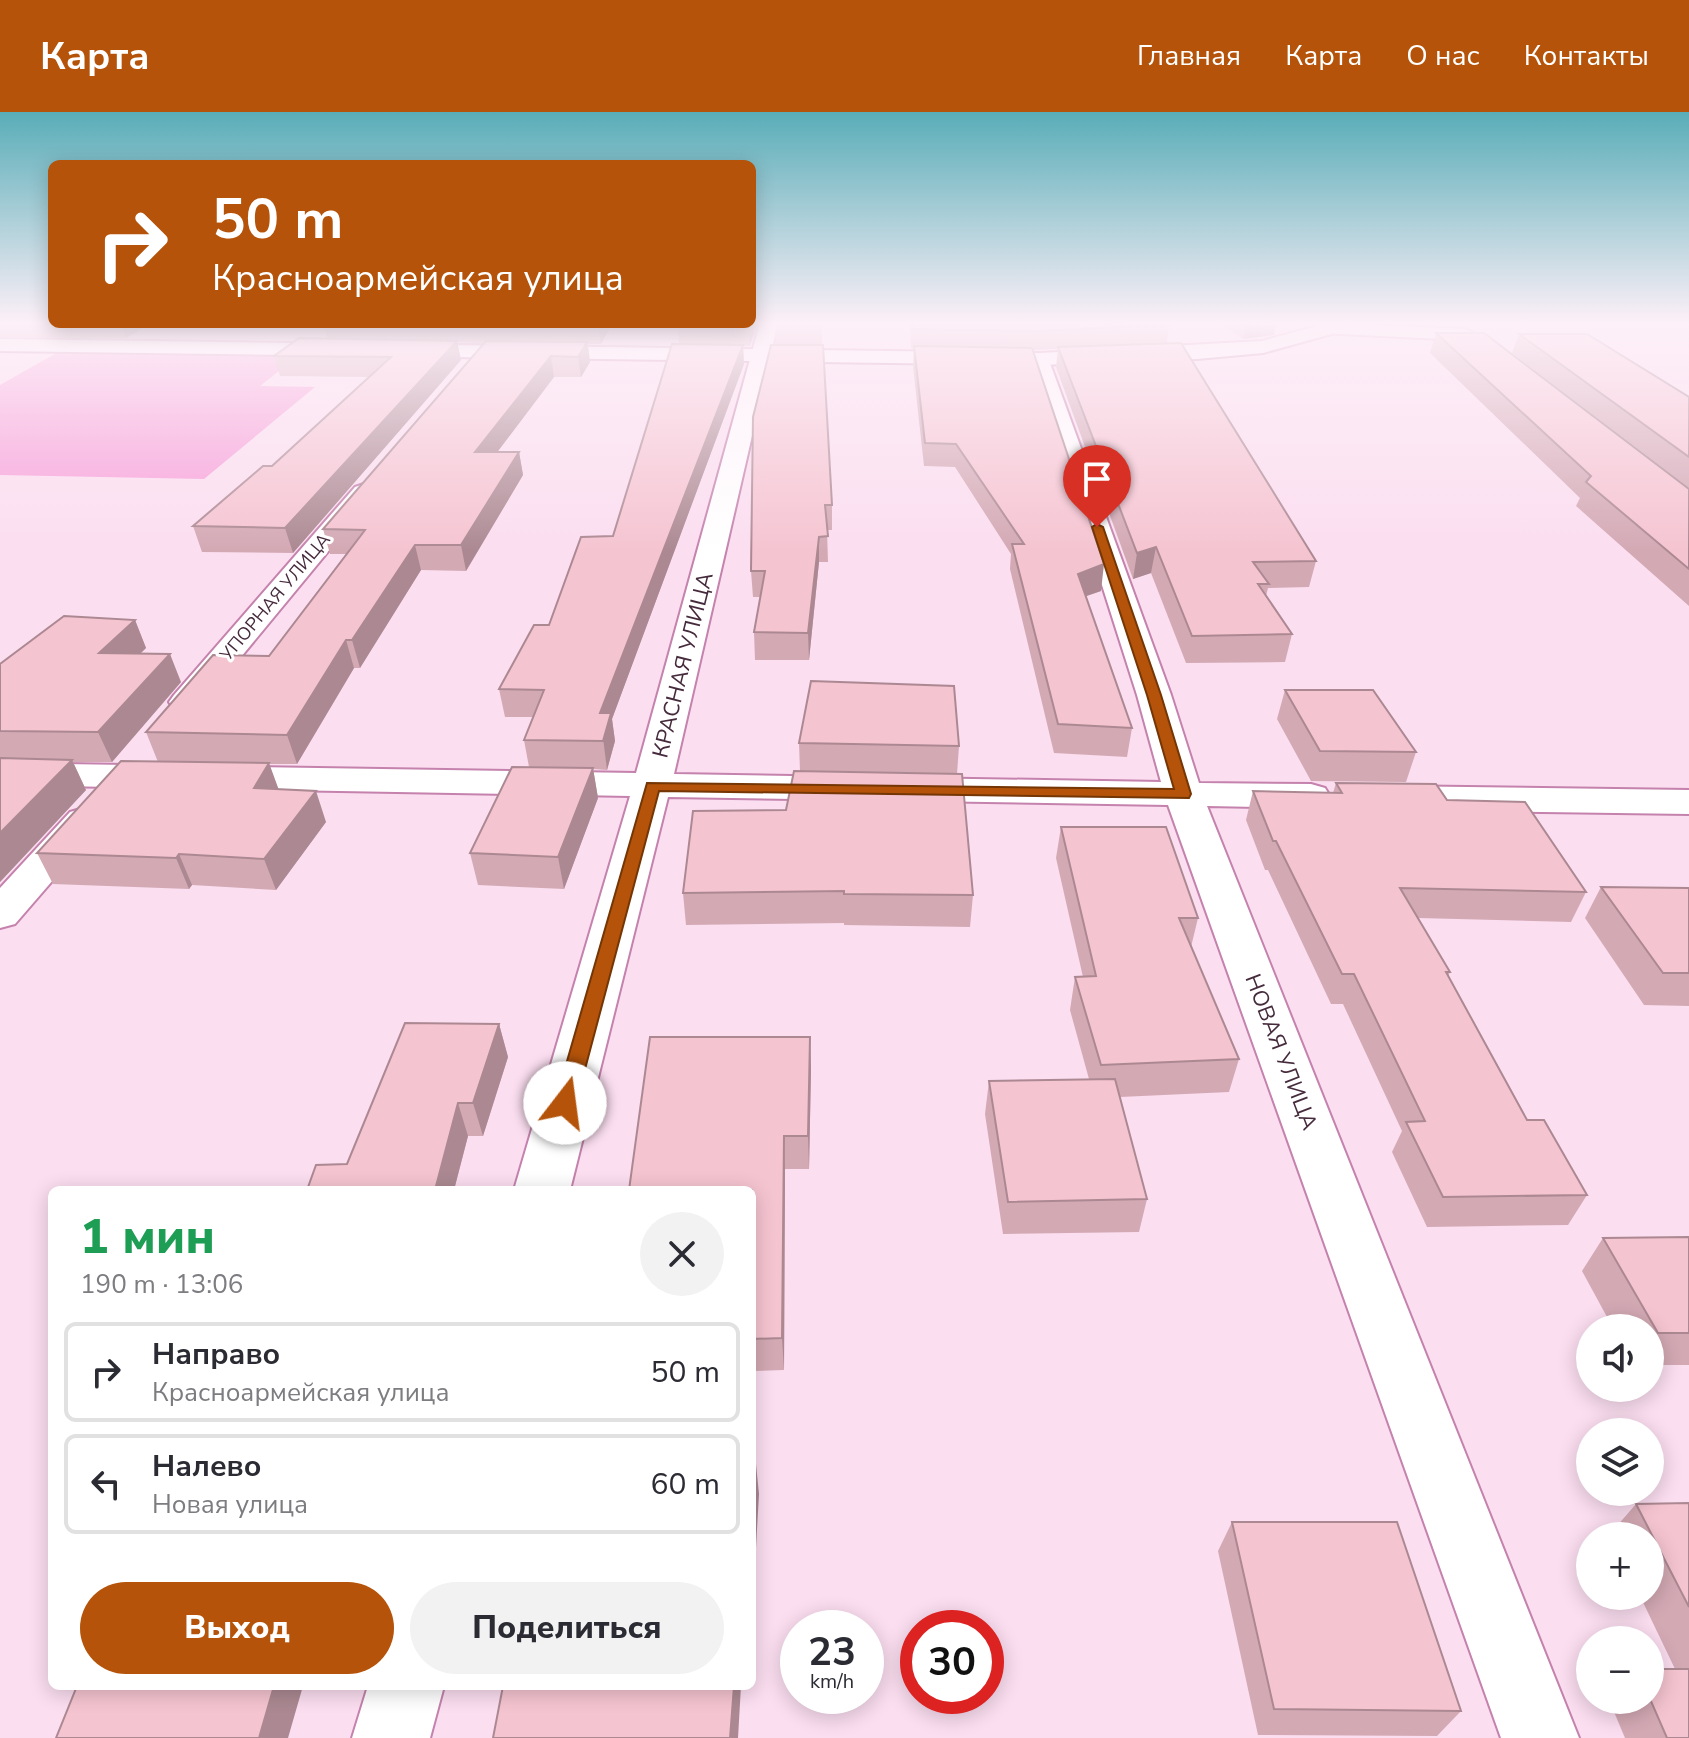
<!DOCTYPE html>
<html lang="ru">
<head>
<meta charset="utf-8">
<style>
  :root { --surface:#fff; --page:#f2f2f3; --text:#2b2b33; --muted:#7c7c81; --line:#e1e1e2; --accent:#b45309 }
  body { margin:0; font-family:"Nunito Sans",sans-serif; background:var(--page); color:var(--text); height:100vh; display:flex; flex-direction:column; font-size:30px; white-space:nowrap }
  * { box-sizing:border-box; margin:0 }
  p { font-size:26px; color:var(--muted) }
  .icon { flex:none; width:44px; height:44px; fill:none; stroke:currentColor; stroke-width:2; stroke-linecap:round; stroke-linejoin:round }
  .map { position:relative; flex:1; overflow:hidden }
  .side { position:absolute; left:48px; top:1074px; width:708px; height:504px; display:flex; flex-direction:column; background:var(--surface); border-radius:12px; box-shadow:0 4px 20px #0003 }
  .side>* { flex:none }
  .guide { position:absolute; left:48px; top:48px; width:708px; height:168px; border-radius:12px; box-shadow:0 4px 20px #0003; background:#b45309; color:#fff; overflow:hidden }
  .buttons { position:absolute; left:1576px; top:1202px; display:grid; gap:16px }
  .buttons a { display:grid; place-items:center; width:88px; height:88px; border-radius:50%; background:var(--surface); box-shadow:0 4px 20px #0003; font-size:40px }
  .speed { position:absolute; left:780px; top:1498px; display:flex; gap:16px; font-size:40px; font-weight:700; text-align:center }
  .speed>* { display:grid; place-content:center; width:104px; height:104px; border-radius:50%; background:var(--surface); box-shadow:0 4px 20px #0003; line-height:1 }
  .speed small { font-size:20px; font-weight:400 }
  .speed .limit { border:12px solid #d22; background:#fff; color:#111 }
  .pin { position:absolute; display:grid; place-items:center; width:68px; height:68px; color:#fff; margin:-82px -34px; border-radius:50% 50% 50% 0; rotate:-45deg; box-shadow:0 0 8px #0007 }
  .pin .icon { rotate:45deg }
  .me { position:absolute; width:88px; margin:-44px; rotate:15deg; stroke-linejoin:round; filter:drop-shadow(0 0 6px #0008) }
  .turn { display:flex; align-items:center; gap:28px; height:168px; padding:0 32px; font-size:36px }
  .turn .icon { width:104px; height:104px; stroke-width:2.5 }
  .turn b { display:block; font-size:56px; line-height:68px }
  .round { display:grid; place-items:center; flex:none; width:84px; height:84px; border-radius:42px; background:var(--page) }
  .summary { display:flex; align-items:center; justify-content:space-between; height:136px; padding:0 32px }
  h1 { font-size:48px; font-weight:800; line-height:60px; color:#1e9e55 }
  .primary-button { display:flex; gap:16px; margin-top:auto; padding:16px 32px }
  .primary-button a { flex:1; height:92px; border-radius:48px; background:var(--accent); color:#fff; font-size:32px; font-weight:800; line-height:92px; text-align:center }
  .primary-button a+a { background:var(--page); color:var(--text) }
  ul { padding:0; list-style:none }
  li { display:flex; align-items:center; gap:24px; height:100px; margin:0 16px 12px; padding:0 16px; border:4px solid var(--line); border-radius:12px }
  li div { flex:1 }
  li b { display:block; font-size:30px }
  li em { font-style:normal }
  header { display:flex; align-items:center; gap:48px; box-sizing:border-box; height:112px; padding:0 40px; background:var(--accent); color:#fff }
  header strong { font-size:38px }
  nav { display:flex; gap:44px; margin-inline-start:auto; font-size:28px }
  .map>svg:first-child { display:block }
</style>
</head>
<body>
<header>
<strong>Карта</strong>
<nav><a>Главная</a><a>Карта</a><a>О нас</a><a>Контакты</a></nav>
</header>
<div class="map">
<svg width="1689" height="1626" viewBox="0 0 1689 1626">
  <rect width="100%" height="100%" fill="#fbdef0"/>
  <path fill="#f69dd8" d="M60,239L299,243L260,274L315,275L204,367L0,363V273Z"/>
  <g fill="none" stroke-linecap="round" stroke-linejoin="round">
    <defs>
      <path id="minor" d="M760,211H778L674,662L1161,670L1137,583L1030,247L1033,243H1047L1171,583L1199,671L1311,672L1325,676L1330,684L1325,692L1311,696L1207,694L1579,1626H1501L1168,693L668,685L570,1078H514L630,684L0,673V651L636,661Z
        M1328,211L1464,217L1489,227L1509,245L1499,251C1485,248 1474,235 1461,228L1321,221L1319,217L1321,213Z
        M364,372L373,375L377,380L373,385L198,597L186,600L174,597L169,590L174,583L355,375Z
        M1387,674L1689,678V702L1387,698L1373,694L1368,686L1373,678Z
        M84,696L98,700L104,708L98,716L15,812L0,816V776L70,700Z
        M368,1574H444L430,1626H352Z"/>
      <path id="tertiary" d="M1328,211L1335,213L1337,217L1335,221L1263,241L1197,247L1040,253L0,239V227L1040,241L1262,229Z"/>
    </defs>
    <use href="#minor" stroke="#c482ad" stroke-width="4"/>
    <use href="#tertiary" stroke="#c482ad" stroke-width="4"/>
    <use href="#minor" fill="#fff" fill-rule="evenodd"/>
    <use href="#tertiary" fill="#fff" fill-rule="evenodd"/>
  </g>
  <path fill="#d3a9b4" d="M0,211L52,212H150L126,226H0Z
    M752,211H757L750,234H743L744,252L612,607L615,629L607,658L593,657L598,686L564,777L478,773L470,741L529,655L524,628L533,605H505L499,577L549,513L613,424L679,232L678,212Z
    M775,211H822V233L832,393V418H827L828,450H819L809,548H755L754,520L760,485H753L751,459L776,233Z
    M910,211H1169L1167,231L1316,449L1309,475L1268,476L1266,484L1292,522L1285,550L1186,551L1151,461L1133,467L1056,255L1058,237L1032,238L1101,479L1086,484L1132,616L1127,645L1054,641L1010,457L1011,442L955,355L924,354L913,254L914,236H911Z
    M1219,211H1276L1274,223L1243,227Z
    M324,212H612L601,232H588L590,250L581,265H554L497,340H519L523,363L466,459L421,458L360,556H354L297,652H269L278,677L326,710L276,778L192,773L189,777L53,772L37,741L158,650L146,620L269,544L346,442H330L323,417L485,231L457,230L461,248L293,441L202,440L193,414L272,354L369,265L280,264L274,244L327,227Z
    M1436,221L1689,377V494L1576,394L1580,386L1430,241Z
    M1519,222L1689,285V376L1512,241Z
    M135,508L146,536L140,542L181,570L112,650H73L86,678L0,770V552Z
    M1285,578L1416,640L1406,670L1311,669L1277,607Z
    M799,631L959,634L957,662L973,783L970,815L844,813V811L686,813L683,781L786,698L800,659Z
    M1336,671L1447,688L1586,780L1571,810L1418,806L1450,860L1448,864L1527,1008L1587,1083L1568,1113L1427,1115L1392,1040L1402,1019L1343,892H1331L1268,758H1265L1246,708L1253,679L1333,681Z
    M1061,715L1198,806L1191,835L1239,947L1229,980L1120,985L1147,1087L1139,1120L1003,1122L985,1002L989,969L1089,967L1070,898L1075,865H1083L1056,746Z
    M1601,775L1689,776V894L1644,893L1585,806Z
    M499,912L508,945L483,1024H468L454,1078H307L347,1052Z
    M810,925L811,958L809,1057H785L784,1258L752,1259V1078Z
    M1689,1125V1253H1650V1216H1613L1582,1159L1603,1126Z
    M1689,1391V1626H1625L1609,1588H1650L1675,1557L1640,1484H1650V1424H1611L1610,1422L1636,1392Z
    M1232,1410L1461,1599L1437,1624L1258,1623L1218,1439Z"/>
  <path fill="#ac8992" d="M757,211L750,234L749,212Z
    M1246,211H1276L1274,223L1243,227Z
    M121,212H150L126,226Z
    M598,212H612L601,232Z
    M457,229L461,248L293,441L285,416Z
    M587,230L590,250L581,265L578,245Z
    M743,233L744,252L612,607L615,629L607,658L600,601Z
    M551,244L554,265L480,363L475,340Z
    M519,340L523,363L466,459L461,433Z
    M819,425V450L809,548L808,521Z
    M415,433L421,458L360,556L352,528Z
    M1156,435L1151,461L1133,467L1137,441Z
    M1104,452L1101,479L1075,488L1078,462Z
    M135,508L146,536L111,569L99,541Z
    M346,528L354,556L297,652L287,623Z
    M170,542L181,570L112,650L98,620Z
    M72,648L86,678L0,770V721Z
    M269,651L280,681L254,676Z
    M593,656L598,686L564,777L558,745Z
    M316,679L326,710L276,778L264,747Z
    M179,742L192,773L189,777L176,746Z
    M499,912L508,945L483,1024L473,991Z
    M810,925L811,958L809,1057L808,1024Z
    M458,991L468,1024L454,1078H435Z
    M784,1024L785,1057L784,1258L782,1226Z
    M755,1342L759,1382L752,1507V1397Z
    M274,1574H303L288,1626H259Z
    M734,1574H741L738,1626H730Z"/>
  <path fill="#f5c4d1" stroke="#ac8992" stroke-width="2" d="M911,211H1169L1170,212L1042,219L912,217Z
    M1436,221H1484L1689,377V457L1586,370L1591,364Z
    M1519,222H1587L1689,285V345Z
    M299,226L457,229L285,416L193,414L263,354H272L391,245L274,244Z
    M486,229L587,230L578,245L551,244L475,340H519L461,433H415L352,528H346L287,623L146,620L213,543L269,544L365,418L323,417Z
    M1181,231L1316,449L1253,450L1269,472H1258L1292,522L1192,524L1156,435L1137,441L1058,235Z
    M672,232L743,233L600,601H611L603,629L524,628L544,578L499,577L534,513H549L581,425L613,424Z
    M771,233H823L832,393H825L828,424L819,425L808,521L754,520L765,459H751L753,305Z
    M914,234L1032,236L1104,452L1078,462L1132,616L1058,612L1012,432H1024L956,332L925,331Z
    M64,504L135,508L99,541L170,542L98,620L0,619V552Z
    M811,569L954,574L959,634L799,631Z
    M1285,578H1373L1416,640L1320,639Z
    M0,646L72,648L0,721Z
    M121,649L269,651L254,676L316,679L264,747L179,742L176,746L37,741Z
    M512,655L593,656L558,745L470,741Z
    M794,659L962,662L973,783L844,782V779L683,781L693,699L786,698Z
    M1336,671L1436,672L1447,688L1525,690L1586,780L1400,776L1450,860H1446L1527,1008H1544L1587,1083L1443,1085L1406,1010L1425,1009L1354,862H1342L1276,729H1273L1253,679L1342,681Z
    M1061,715H1166L1198,806H1179L1239,947L1101,953L1075,865L1096,864Z
    M1601,775L1689,776V861H1663Z
    M405,911L499,912L473,991H458L435,1078H307L316,1053L347,1052Z
    M650,925H810L808,1024H784L782,1226L752,1227V1078H629Z
    M1115,967L1147,1087L1008,1090L989,969Z
    M1689,1125V1221H1658L1603,1126Z
    M752,1342H755L752,1397Z
    M1689,1391V1495L1636,1392Z
    M1232,1410H1397L1461,1599L1274,1597Z
    M1650,1557H1689V1626H1667L1650,1587Z
    M77,1574H274L259,1626H56Z
    M503,1574H734L730,1626H493Z"/>
  <linearGradient id="sky" x2="0" y2="1"><stop stop-color="#59adb8"/><stop offset="0.48" stop-color="#fdf0f8"/><stop offset="1" stop-color="#fdf0f8" stop-opacity="0"/></linearGradient>
  <rect width="1689" height="439" fill="url(#sky)"/>
  <path fill="#b45309" stroke="#753606" stroke-width="2" d="M1097,412L1103,415L1161,583L1191,682L1189,686L659,679L576,991L573,997H558L555,991L647,671L1174,677L1147,583L1092,415Z"/>
  <g text-anchor="middle" dominant-baseline="central" stroke-width="6" stroke-linejoin="round" paint-order="stroke">
    <g font-size="18" fill="#462b3d" stroke="#fff">
      <text transform="translate(275 485) rotate(-50)">УПОРНАЯ УЛИЦА</text>
    </g>
    <g font-size="22" fill="#462b3d" stroke="#fff">
      <text transform="translate(683 553) rotate(-76)">КРАСНАЯ УЛИЦА</text>
      <text transform="translate(1281 940) rotate(69)">НОВАЯ УЛИЦА</text>
    </g>
  </g>
</svg>
<div class="buttons">
<a><svg class="icon" aria-label="sound" viewBox="0 0 24 24"><path d="M4 9h4l5-4v14l-5-4H4zM17 9q2 3 0 6"/></svg></a>
<a><svg class="icon" aria-label="layers" viewBox="0 0 24 24"><path d="M12 4l9 5-9 5-9-5zM3 14l9 5 9-5"/></svg></a>
<a>+</a>
<a>−</a>
</div>
<div class="speed"><div>23<small>km/h</small></div><div class="limit">30</div></div>
<div class="pin" style="left:1097px;top:415px;background:#d93025"><svg class="icon" aria-label="arrive" viewBox="0 0 24 24"><path d="M6 21V4h12l-3 4 3 4H6"/></svg></div>
<svg class="me" style="left:565px;top:991px" viewBox="-20 -20 40 40"><circle r="19" fill="#fff"/><path d="M0-13L10 11 0 6-10 11z" fill="#b45309"/></svg>
<div class="guide">
<div class="turn"><svg class="icon" aria-label="right" viewBox="0 0 24 24"><path d="M7 20v-9h11M14 6l5 5-5 5"/></svg><div><b>50 m</b>Красноармейская улица</div></div>
</div>
<section class="side">
<div class="summary"><div><h1>1 мин</h1><p>190 m · 13:06</p></div><a class="round"><svg class="icon" aria-label="close" viewBox="0 0 24 24"><path d="M6 6l12 12M18 6L6 18"/></svg></a></div>
<ul>
<li><svg class="icon" aria-label="right" viewBox="0 0 24 24"><path d="M7 20v-9h11M14 6l5 5-5 5"/></svg><div><b>Направо</b><p>Красноармейская улица</p></div><em>50 m</em></li>
<li><svg class="icon" aria-label="left" viewBox="0 0 24 24"><path d="M17 20v-9H6M10 6l-5 5 5 5"/></svg><div><b>Налево</b><p>Новая улица</p></div><em>60 m</em></li>
</ul>
<div class="primary-button"><a>Выход</a><a>Поделиться</a></div>
</section>
</div>
</body>
</html>
